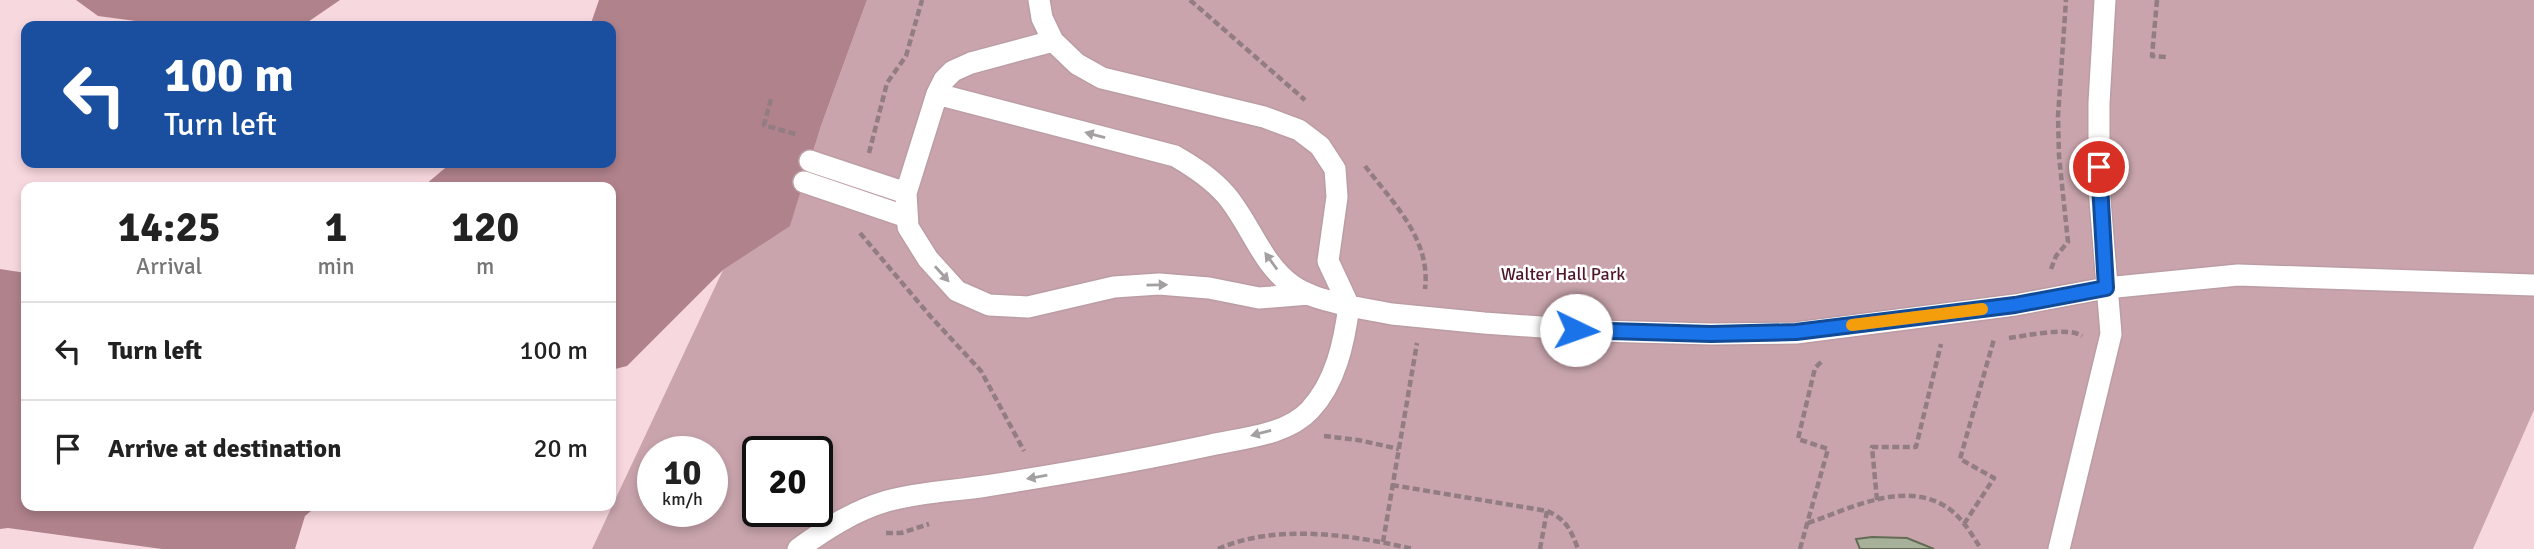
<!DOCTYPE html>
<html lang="en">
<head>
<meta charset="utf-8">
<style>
  :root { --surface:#fff; --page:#f2f2f2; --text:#222; --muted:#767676; --line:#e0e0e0 }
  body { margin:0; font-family:Signika,sans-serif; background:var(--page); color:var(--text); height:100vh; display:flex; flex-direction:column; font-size:26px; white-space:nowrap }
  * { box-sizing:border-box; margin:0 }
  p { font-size:23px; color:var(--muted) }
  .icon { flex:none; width:38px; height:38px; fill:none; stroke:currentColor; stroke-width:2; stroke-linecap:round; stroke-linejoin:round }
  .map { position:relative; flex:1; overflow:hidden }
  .details { position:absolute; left:21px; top:182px; width:595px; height:329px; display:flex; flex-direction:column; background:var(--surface); border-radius:14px; box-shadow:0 4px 10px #0003 }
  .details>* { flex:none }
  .guide { position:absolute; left:21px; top:21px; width:595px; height:147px; border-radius:14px; box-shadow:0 4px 10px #0003; background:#1a4fa0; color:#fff; overflow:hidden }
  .speed { position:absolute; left:637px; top:436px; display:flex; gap:14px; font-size:35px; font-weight:700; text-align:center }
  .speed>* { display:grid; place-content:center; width:91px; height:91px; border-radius:50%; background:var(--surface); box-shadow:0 4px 10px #0003; line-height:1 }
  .speed small { font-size:18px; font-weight:400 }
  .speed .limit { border:4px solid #111; border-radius:10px; background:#fff; color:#111 }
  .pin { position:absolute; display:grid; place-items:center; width:60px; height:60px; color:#fff; margin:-30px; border:4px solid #fff; border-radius:50%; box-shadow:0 2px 7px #0007 }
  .me { position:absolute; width:77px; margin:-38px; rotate:93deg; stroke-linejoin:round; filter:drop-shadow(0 0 5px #0008) }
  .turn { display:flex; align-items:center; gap:24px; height:147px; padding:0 28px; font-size:32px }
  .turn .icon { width:91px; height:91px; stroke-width:2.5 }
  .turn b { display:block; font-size:49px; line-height:60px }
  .eta { display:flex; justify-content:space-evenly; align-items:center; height:119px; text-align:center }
  .eta b { font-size:42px; font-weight:800; line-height:49px }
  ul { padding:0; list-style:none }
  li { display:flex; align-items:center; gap:21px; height:98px; padding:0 28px; border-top:2px solid var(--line) }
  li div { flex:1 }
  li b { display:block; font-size:26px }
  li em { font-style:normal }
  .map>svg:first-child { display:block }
</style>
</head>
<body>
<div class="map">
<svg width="2534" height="549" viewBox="0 0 2534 549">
  <rect width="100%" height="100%" fill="#f8d8df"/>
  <path fill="#c9a4ac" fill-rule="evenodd" d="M867,0H2534V410L2473,549H592L723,270L790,225L821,126ZM653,452H712V511H653ZM758,452H817V511H758Z"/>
  <path fill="#b0828c" d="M76,0H340L302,26H173L98,16Z
    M599,0H867L821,126L790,226L723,270L627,366L611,370V187H419L425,185L451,163H611V26H590Z
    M0,269L26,273V506H317L305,516L295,549H162L8,528L0,529Z"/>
  <path fill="#a7b098" stroke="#636b55" stroke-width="2" d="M1872,537L1907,538L1934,549H1860L1856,539Z"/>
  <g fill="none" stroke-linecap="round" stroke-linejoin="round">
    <defs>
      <path id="service" d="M1039,0L1042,18L1053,41L1077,64L1102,78L1264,117L1299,130L1320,146L1335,169L1337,197L1328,261L1349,306L1392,314L1484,323L1599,331L1711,334L1796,333L2015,305L2106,288L2238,275L2534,285
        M1053,41L971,63L953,71L944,80L937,94L906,193L908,227L928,259L957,291L989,305L1028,307L1114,287L1159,284L1209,288L1259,298L1309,294
        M810,161L906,193
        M804,182L907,217
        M798,549C826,529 853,511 887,501C919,492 953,491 986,486C1062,474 1137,461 1211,445C1243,438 1287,435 1310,410C1336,382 1344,343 1349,306C1330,301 1309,297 1293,286C1262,265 1250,223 1226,195C1211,178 1194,167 1175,156L937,94
        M2059,549L2111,334L2099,188V103L2105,0"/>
    </defs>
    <use href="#service" stroke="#bb9da3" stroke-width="24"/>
    <path stroke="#927d82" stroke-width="4.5" stroke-dasharray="7 3.5" stroke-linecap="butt" d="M1190,0L1305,100
      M2157,0L2152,56L2167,57
      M771,99L764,125L798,135
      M869,153L887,83L906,56L922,0
      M1365,166C1393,203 1431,239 1425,289
      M860,233L931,317L981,371L1024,451
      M2051,269L2056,256L2068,242L2059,156L2058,116L2066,0
      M2009,338C2026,336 2068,326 2082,336
      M1324,436L1358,440L1399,449
      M1392,485L1547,511C1566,519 1571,530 1578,549
      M1877,500L1872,447H1916L1941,344
      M1808,523C1852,508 1909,477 1952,511C1964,521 1973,536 1981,549
      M1964,524L1994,478L1960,459L1994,339
      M886,533H901L929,524
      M1383,542L1417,343
      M1218,549C1276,523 1353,535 1413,549
      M1540,549L1547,511
      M1800,549L1828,449L1798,439L1815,368L1823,360"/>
    <use href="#service" stroke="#fff" stroke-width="21"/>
  </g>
  <defs><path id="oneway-solid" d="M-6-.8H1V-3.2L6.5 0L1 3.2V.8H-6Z" transform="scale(1.75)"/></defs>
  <g fill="#a49fa0">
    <use href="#oneway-solid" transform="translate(1095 135) rotate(-165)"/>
    <use href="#oneway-solid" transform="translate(1271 261) rotate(-126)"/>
    <use href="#oneway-solid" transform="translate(942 274) rotate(48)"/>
    <use href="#oneway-solid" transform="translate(1157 285) rotate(-1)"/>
    <use href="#oneway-solid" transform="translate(1261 433) rotate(165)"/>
    <use href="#oneway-solid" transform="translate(1037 477) rotate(170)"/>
  </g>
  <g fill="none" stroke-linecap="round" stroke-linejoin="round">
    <defs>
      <path id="route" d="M1576,330L1711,334L1796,332L2015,305L2106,288L2099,167"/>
    </defs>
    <use href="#route" stroke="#114b97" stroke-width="18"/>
    <use href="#route" stroke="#1a73e8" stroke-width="12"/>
    <path stroke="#f59e0b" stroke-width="12" d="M1852,325L1982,309"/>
  </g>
  <g text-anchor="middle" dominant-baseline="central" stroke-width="5" stroke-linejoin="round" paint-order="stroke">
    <g font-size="18" fill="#51172a" stroke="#fff">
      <text x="1563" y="274">Walter Hall Park</text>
    </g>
  </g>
</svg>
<div class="speed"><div>10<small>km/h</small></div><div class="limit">20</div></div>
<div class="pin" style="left:2099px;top:167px;background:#d93025"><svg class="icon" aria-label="arrive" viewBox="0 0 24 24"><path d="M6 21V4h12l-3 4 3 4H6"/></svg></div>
<svg class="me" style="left:1576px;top:330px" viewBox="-20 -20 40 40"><circle r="19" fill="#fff"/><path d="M0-13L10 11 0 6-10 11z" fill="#1a73e8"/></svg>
<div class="guide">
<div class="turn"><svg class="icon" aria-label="left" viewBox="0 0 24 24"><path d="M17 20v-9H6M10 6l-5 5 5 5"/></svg><div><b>100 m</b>Turn left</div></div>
</div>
<section class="details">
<div class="eta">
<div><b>14:25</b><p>Arrival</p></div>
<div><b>1</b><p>min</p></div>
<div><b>120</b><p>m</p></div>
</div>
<ul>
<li><svg class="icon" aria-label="left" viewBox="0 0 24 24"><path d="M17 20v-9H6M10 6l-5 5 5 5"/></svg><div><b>Turn left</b></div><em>100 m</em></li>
<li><svg class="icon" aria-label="arrive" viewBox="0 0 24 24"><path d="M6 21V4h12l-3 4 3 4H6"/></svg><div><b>Arrive at destination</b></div><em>20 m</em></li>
</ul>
</section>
</div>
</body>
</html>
